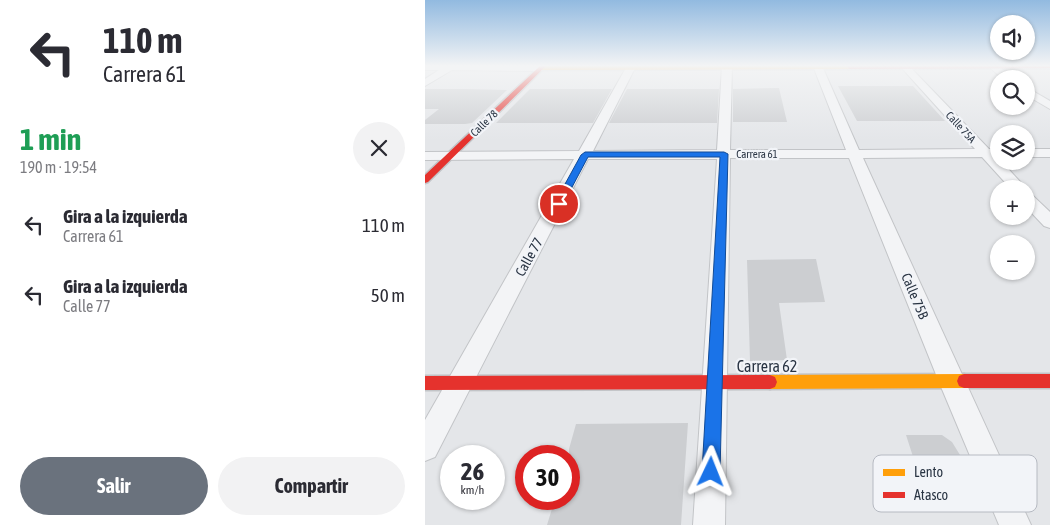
<!DOCTYPE html>
<html lang="es">
<head>
<meta charset="utf-8">
<style>
  :root { --surface:#fff; --page:#f2f2f3; --text:#2b2b33; --muted:#7c7c81; --accent:#6a727d }
  body { margin:0; font-family:"Asap Condensed",sans-serif; background:var(--page); color:var(--text); height:100vh; display:flex; flex-direction:column; font-size:19px; white-space:nowrap }
  * { box-sizing:border-box; margin:0 }
  p { font-size:16px; color:var(--muted) }
  .icon { flex:none; width:28px; height:28px; fill:none; stroke:currentColor; stroke-width:2; stroke-linecap:round; stroke-linejoin:round }
  .map { position:relative; flex:1; overflow:hidden }
  .drawer { display:flex; flex-direction:column; background:var(--surface); width:425px }
  .drawer>* { flex:none }
  .banner { background:#fff; color:var(--text); overflow:hidden }
  .tools { position:absolute; left:565px; top:15px; display:grid; gap:10px }
  .tools a { display:grid; place-items:center; width:45px; height:45px; border-radius:50%; background:var(--surface); box-shadow:0 1px 4px #0004; font-size:25px }
  .speed { position:absolute; left:15px; top:445px; display:flex; gap:10px; font-size:25px; font-weight:700; text-align:center }
  .speed>* { display:grid; place-content:center; width:65px; height:65px; border-radius:50%; background:var(--surface); box-shadow:0 1px 4px #0004; line-height:1 }
  .speed small { font-size:12px; font-weight:400 }
  .speed .limit { border:8px solid #d22; background:#fff; color:#111 }
  .pin { position:absolute; display:grid; place-items:center; width:42px; height:42px; color:#fff; margin:-21px; border:2px solid #fff; border-radius:50%; box-shadow:0 1px 5px #0007 }
  .me { position:absolute; width:55px; margin:-28px; rotate:2deg; stroke-linejoin:round; filter:drop-shadow(0 0 4px #0008) }
  .turn { display:flex; align-items:center; gap:18px; height:105px; padding:0 20px; font-size:22px }
  .turn .icon { width:65px; height:65px; stroke-width:2.5 }
  .turn b { display:block; font-size:35px; line-height:42px }
  .round { display:grid; place-items:center; flex:none; width:52px; height:52px; border-radius:26px; background:var(--page) }
  .head { display:flex; align-items:center; justify-content:space-between; height:85px; padding:0 20px }
  h1 { font-size:30px; font-weight:700; line-height:38px; color:#1e9e55 }
  .primary-button { display:flex; gap:10px; margin-top:auto; padding:10px 20px }
  .primary-button a { flex:1; height:58px; border-radius:30px; background:var(--accent); color:#fff; font-size:20px; font-weight:700; line-height:58px; text-align:center }
  .primary-button a+a { background:var(--page); color:var(--text) }
  ul { padding:0; list-style:none }
  li { display:flex; align-items:center; gap:15px; height:70px; padding:0 20px }
  li div { flex:1 }
  li b { display:block; font-size:19px }
  li em { font-style:normal }
  main { display:flex; flex:1; min-height:0 }
  .map>svg:first-child { display:block }
</style>
</head>
<body>
<main>
<section class="drawer">
<div class="banner">
<div class="turn"><svg class="icon" aria-label="left" viewBox="0 0 24 24"><path d="M17 20v-9H6M10 6l-5 5 5 5"/></svg><div><b>110 m</b>Carrera 61</div></div>
</div>
<div class="head"><div><h1>1 min</h1><p>190 m · 19:54</p></div><a class="round"><svg class="icon" aria-label="close" viewBox="0 0 24 24"><path d="M6 6l12 12M18 6L6 18"/></svg></a></div>
<ul>
<li><svg class="icon" aria-label="left" viewBox="0 0 24 24"><path d="M17 20v-9H6M10 6l-5 5 5 5"/></svg><div><b>Gira a la izquierda</b><p>Carrera 61</p></div><em>110 m</em></li>
<li><svg class="icon" aria-label="left" viewBox="0 0 24 24"><path d="M17 20v-9H6M10 6l-5 5 5 5"/></svg><div><b>Gira a la izquierda</b><p>Calle 77</p></div><em>50 m</em></li>
</ul>
<div class="primary-button"><a>Salir</a><a>Compartir</a></div>
</section>
<div class="map">
<svg width="625" height="525" viewBox="0 0 625 525">
  <rect width="100%" height="100%" fill="#e4e6e9"/>
  <path fill="#ccced1" d="M413,86H488L520,121H432Z
    M354,88L362,122H308V89Z
    M0,89H39L82,90L47,123L40,124H0V120L14,109H0Z
    M105,89H187L168,123H71Z
    M202,89H294L292,123H184Z
    M391,259L400,302L354,303L362,360L325,361L322,260Z
    M263,423L256,525H122L130,499H144V449L151,424Z
    M481,435H517L527,442L535,455L555,505L504,506Z"/>
  <g fill="none" stroke-linecap="round" stroke-linejoin="round">
    <defs>
      <path id="street" d="M0,66H119L121,68L116,71L27,70L0,86V79L14,70H0Z
        M202,66H211L168,151L292,150L297,66H307L305,150H421L388,66H397L434,150L550,149L475,66H484L564,149H574V157H572L574,161H576L599,186L602,189H586L557,157L438,158L606,525H574L514,382L424,158H305L300,525H268L292,159H163L10,457L0,461V420L149,159L0,160V152L154,151Z
        M563,66H573L590,79H578Z
        M601,87L625,101V109L601,95Z
        M601,149H625V157H601Z
        M601,192L606,194L625,212V228L619,226L601,207Z"/>
      <path id="slow" d="M426,66L424,69L116,70L113,68L116,66Z
        M539,374L544,376L546,381L544,386L539,388L345,389L340,387L338,382L340,377L345,375Z"/>
      <path id="jam" d="M115,66H121L3,182L0,183V175Z
        M422,66H625V68L424,69Z
        M539,374H625V388H539L534,386L532,381L534,376Z
        M345,375L350,377L352,382L350,387L345,389L0,390V376Z"/>
    </defs>
    <use href="#street" stroke="#c2c4c7" stroke-width="2"/>
    <use href="#slow" stroke="#c2c4c7" stroke-width="3"/>
    <use href="#jam" stroke="#c2c4c7" stroke-width="3"/>
    <use href="#street" fill="#f3f4f6" fill-rule="evenodd"/>
    <use href="#slow" fill="#ff9f0a" fill-rule="evenodd"/>
    <use href="#jam" fill="#e5322d" fill-rule="evenodd"/>
  </g>
  <linearGradient id="sky" x2="0" y2="1"><stop stop-color="#92bae0"/><stop offset="0.47" stop-color="#f3f4f5"/><stop offset="1" stop-color="#f3f4f5" stop-opacity="0"/></linearGradient>
  <rect width="625" height="140" fill="url(#sky)"/>
  <path fill="#1a73e8" stroke="#114b97" d="M160,152H299L303,154L295,472L292,478L286,480L280,478L277,472L295,157H163L137,206H130L129,204L156,155Z"/>
  <g text-anchor="middle" dominant-baseline="central" stroke-width="4.5" stroke-linejoin="round" paint-order="stroke">
    <g font-size="11" fill="#293443" stroke="#f2f4f8">
      <text transform="translate(59 123) rotate(-44)">Calle 78</text>
      <text transform="translate(536 127) rotate(47)">Calle 75A</text>
      <text x="332" y="154">Carrera 61</text>
    </g>
    <g font-size="14" fill="#293443" stroke="#f2f4f8">
      <text transform="translate(104 257) rotate(-61)">Calle 77</text>
      <text transform="translate(490 296) rotate(67)">Calle 75B</text>
    </g>
    <g font-size="16" fill="#293443" stroke="#f2f4f8">
      <text x="342" y="366">Carrera 62</text>
    </g>
  </g>
  <rect x="448" y="455" width="164" height="57" rx="8" fill="#f2f4f8" stroke="#b6bac2" stroke-width="1"/>
  <rect x="458" y="469" width="22" height="7" fill="#ff9f0a"/>
  <rect x="458" y="492" width="22" height="6" fill="#e5322d"/>
  <g font-size="14" fill="#293443">
    <text x="489" y="477">Lento</text>
    <text x="489" y="500">Atasco</text>
  </g>
</svg>
<div class="tools">
<a><svg class="icon" aria-label="sound" viewBox="0 0 24 24"><path d="M4 9h4l5-4v14l-5-4H4zM17 9q2 3 0 6"/></svg></a>
<a><svg class="icon" aria-label="search" viewBox="0 0 24 24"><circle cx="10" cy="10" r="6"/><path d="M15 15l6 6"/></svg></a>
<a><svg class="icon" aria-label="layers" viewBox="0 0 24 24"><path d="M12 4l9 5-9 5-9-5zM3 14l9 5 9-5"/></svg></a>
<a>+</a>
<a>−</a>
</div>
<div class="speed"><div>26<small>km/h</small></div><div class="limit">30</div></div>
<div class="pin" style="left:134px;top:204px;background:#d93025"><svg class="icon" aria-label="arrive" viewBox="0 0 24 24"><path d="M6 21V4h12l-3 4 3 4H6"/></svg></div>
<svg class="me" style="left:286px;top:472px" viewBox="-20 -20 40 40"><path d="M0-17L14 15 0 8-14 15z" fill="#1a73e8" stroke="#fff" stroke-width="4"/></svg>
</div>
</main>
</body>
</html>
